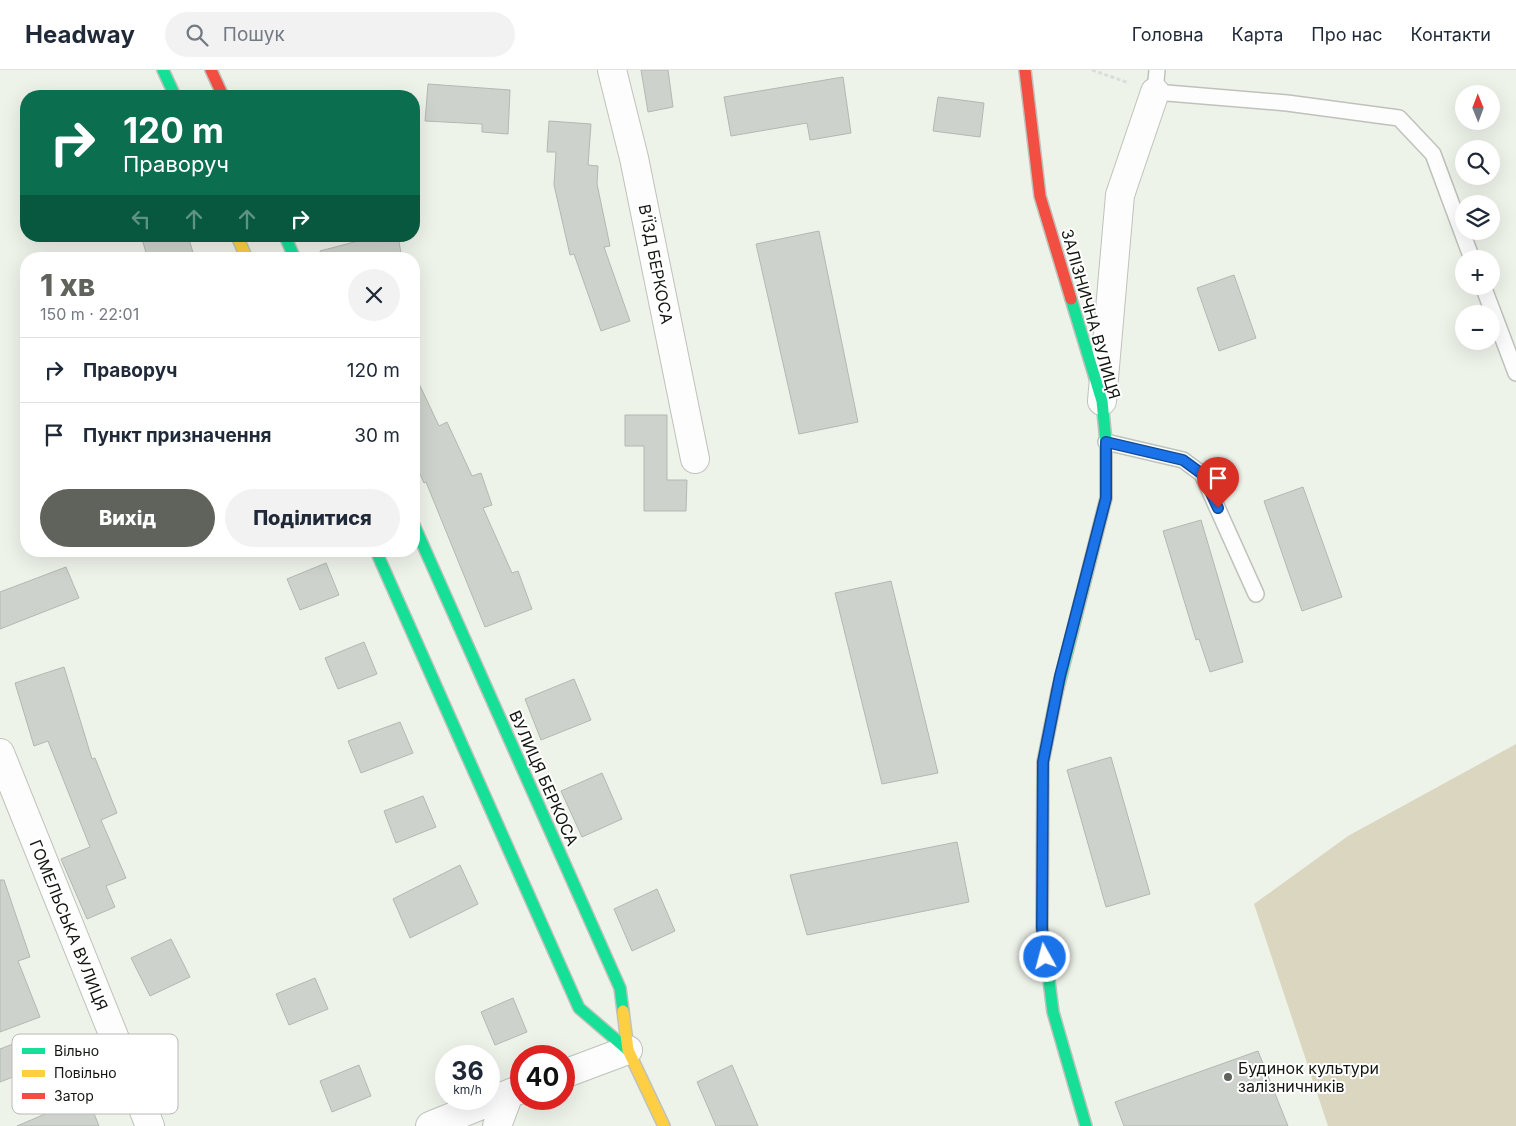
<!DOCTYPE html>
<html lang="uk">
<head>
<meta charset="utf-8">
<style>
  :root { --surface:#fff; --page:#f2f2f3; --text:#1f2937; --muted:#747a83; --line:#e0e1e3; --accent:#60635c }
  body { margin:0; font-family:Inter,sans-serif; background:var(--page); color:var(--text); height:100vh; display:flex; flex-direction:column; font-size:19px; white-space:nowrap }
  * { box-sizing:border-box; margin:0 }
  p { font-size:16px; color:var(--muted) }
  .icon { flex:none; width:28px; height:28px; fill:none; stroke:currentColor; stroke-width:2; stroke-linecap:round; stroke-linejoin:round }
  .map { position:relative; flex:1; overflow:hidden }
  .details { position:absolute; left:20px; top:182px; width:400px; height:305px; display:flex; flex-direction:column; background:var(--surface); border-radius:20px; box-shadow:0 5px 20px #0002 }
  .details>* { flex:none }
  .top-card { position:absolute; left:20px; top:20px; width:400px; height:152px; border-radius:20px; box-shadow:0 5px 20px #0002; background:#0b6e4f; color:#fff; overflow:hidden }
  .needle { width:32px; rotate:359deg }
  .buttons { position:absolute; left:1455px; top:15px; display:grid; gap:10px }
  .buttons a { display:grid; place-items:center; width:45px; height:45px; border-radius:50%; background:var(--surface); box-shadow:0 5px 20px #0002; font-size:25px }
  .speed { position:absolute; left:435px; top:975px; display:flex; gap:10px; font-size:25px; font-weight:700; text-align:center }
  .speed>* { display:grid; place-content:center; width:65px; height:65px; border-radius:50%; background:var(--surface); box-shadow:0 5px 20px #0002; line-height:1 }
  .speed small { font-size:12px; font-weight:400 }
  .speed .limit { border:8px solid #d22; background:#fff; color:#111 }
  .pin { position:absolute; display:grid; place-items:center; width:42px; height:42px; color:#fff; margin:-51px -21px; border-radius:50% 50% 50% 0; rotate:-45deg; box-shadow:0 0 5px #0007 }
  .pin .icon { rotate:45deg }
  .me { position:absolute; width:55px; margin:-28px; rotate:353deg; stroke-linejoin:round; filter:drop-shadow(0 0 4px #0008) }
  .turn { display:flex; align-items:center; gap:18px; height:105px; padding:0 20px; font-size:22px }
  .turn .icon { width:65px; height:65px; stroke-width:2.5 }
  .turn b { display:block; font-size:35px; line-height:42px }
  .lanes { display:flex; align-items:center; height:48px; padding:0 20px; background:#0003; justify-content:center; gap:25px; direction:ltr }
  .lanes .off { opacity:.35 }
  .round { display:grid; place-items:center; flex:none; width:52px; height:52px; border-radius:26px; background:var(--page) }
  .head { display:flex; align-items:center; justify-content:space-between; height:85px; padding:0 20px }
  h1 { font-size:30px; font-weight:800; line-height:38px; color:var(--accent) }
  .action { display:flex; gap:10px; margin-top:auto; padding:10px 20px }
  .action a { flex:1; height:58px; border-radius:30px; background:var(--accent); color:#fff; font-size:20px; font-weight:800; line-height:58px; text-align:center }
  .action a+a { background:var(--page); color:var(--text) }
  ul { padding:0; list-style:none }
  li { display:flex; align-items:center; gap:15px; height:65px; padding:0 20px; border-top:1px solid var(--line) }
  li div { flex:1 }
  li b { display:block; font-size:19px }
  li em { font-style:normal }
  header { display:flex; align-items:center; gap:30px; box-sizing:border-box; height:70px; padding:0 25px; background:var(--surface); border-bottom:1px solid var(--line) }
  header strong { font-size:24px }
  nav { display:flex; gap:28px; margin-inline-start:auto; font-size:18px }
  .search { width:350px; height:45px; background:var(--page); display:flex; align-items:center; gap:12px; box-sizing:border-box; padding:0 18px; border-radius:28px; color:var(--muted); font-size:19px }
  .map>svg:first-child { display:block }
</style>
</head>
<body>
<header>
<strong>Headway</strong>
<div class="search"><svg class="icon" aria-label="search" viewBox="0 0 24 24"><circle cx="10" cy="10" r="6"/><path d="M15 15l6 6"/></svg>Пошук</div>
<nav><a>Головна</a><a>Карта</a><a>Про нас</a><a>Контакти</a></nav>
</header>
<div class="map">
<svg width="1516" height="1056" viewBox="0 0 1516 1056">
  <rect width="100%" height="100%" fill="#eef3ea"/>
  <path fill="#dbd6c0" d="M1516,674V1056H1328L1254,834L1348,766Z"/>
  <path fill="#cdd3cc" stroke="#b3b8b1" d="M641,0H668L673,37L648,42Z
    M843,7L851,63L810,70L807,53L731,66L724,27Z
    M428,14L510,20L508,64L482,62V54L425,51Z
    M938,27L984,33L980,67L933,61Z
    M549,51L591,54L588,95L598,96L597,114L610,176L604,177L630,251L601,261L574,184L570,185L554,115L556,82H547Z
    M819,161L858,352L799,364L756,174Z
    M141,166H188L195,189H148Z
    M377,166H398L402,189H321L320,181Z
    M1234,205L1256,268L1219,281L1197,218Z
    M414,303L439,356L447,352L472,406L481,403L492,435L483,438L512,503L518,501L532,539L485,557L426,412L424,413L414,391Z
    M625,345H667V410H687L686,441H644V376H625Z
    M1303,417L1342,527L1302,541L1264,431Z
    M1201,450L1243,592L1210,602L1199,569L1196,570L1163,461Z
    M326,493L339,525L300,540L287,509Z
    M66,497L79,528L0,559V522Z
    M891,511L938,703L882,714L835,523Z
    M364,572L377,604L338,619L325,588Z
    M64,597L92,689L95,688L117,743L101,750L126,808L106,816L115,837L87,849L61,789L90,777L48,671L34,676L15,613Z
    M574,609L591,650L541,670L525,629Z
    M400,652L413,683L361,703L348,671Z
    M1111,687L1150,824L1106,837L1067,700Z
    M602,703L622,749L582,767L561,721Z
    M423,726L436,757L396,773L384,741Z
    M957,772L969,832L807,865L790,805Z
    M460,795L478,834L410,868L393,829Z
    M0,810H4L30,887L18,891L40,947L0,962Z
    M657,819L675,861L632,881L614,839Z
    M171,869L190,907L150,926L131,888Z
    M315,908L328,939L289,955L276,924Z
    M513,928L527,962L495,975L481,942Z
    M23,970L34,999L0,1012V979Z
    M1258,981L1288,1056H1124L1115,1032Z
    M359,995L371,1026L332,1042L320,1011Z
    M732,995L758,1056H716L697,1012Z
    M87,1026L99,1056H17Z"/>
  <g fill="none" stroke-linecap="round" stroke-linejoin="round">
    <defs>
      <path id="lane" d="M1157,0L1155,22L1287,33L1399,48L1433,84L1472,189
        M1483,216L1516,303
        M1106,372L1183,390L1202,404L1256,524"/>
      <path id="street" d="M612,0L634,88L695,389
        M1102,331L1120,125L1155,22
        M0,683L150,1056
        M564,1004L628,980
        M430,1056L521,1019
        M497,1056L509,1024"/>
      <path id="fast" d="M163,0L175,26
        M285,166L295,189
        M414,455L620,918L623,941
        M376,481L579,938L628,980
        M1057,622L1106,428V372L1102,331L1071,229
        M1045,879L1053,942L1086,1056"/>
      <path id="slow" d="M237,166L247,189
        M1045,879L1042,857L1043,692L1057,622
        M623,941L628,980L664,1056"/>
      <path id="jam" d="M211,0L223,26
        M1025,0L1040,126L1071,229"/>
    </defs>
    <use href="#lane" stroke="#bec2bb" stroke-width="18"/>
    <use href="#street" stroke="#bec2bb" stroke-width="30"/>
    <use href="#fast" stroke="#bec2bb" stroke-width="14"/>
    <use href="#slow" stroke="#bec2bb" stroke-width="14"/>
    <use href="#jam" stroke="#bec2bb" stroke-width="14"/>
    <path stroke="#dbddda" stroke-width="3" stroke-dasharray="4 2.5" stroke-linecap="butt" d="M1092,0L1129,13"/>
    <use href="#lane" stroke="#fcfdfc" stroke-width="15"/>
    <use href="#street" stroke="#fcfdfc" stroke-width="28"/>
    <use href="#fast" stroke="#16e098" stroke-width="11"/>
    <use href="#slow" stroke="#ffcf43" stroke-width="11"/>
    <use href="#jam" stroke="#f24e42" stroke-width="11"/>
  </g>
  <g fill="none" stroke-linecap="round" stroke-linejoin="round">
    <defs>
      <path id="route" d="M1045,887L1042,858L1043,692L1060,606L1106,428V372L1183,390L1202,404L1218,438"/>
    </defs>
    <use href="#route" stroke="#114b97" stroke-width="12"/>
    <use href="#route" stroke="#1a73e8" stroke-width="9"/>
  </g>
  <circle fill="#60635c" stroke="#fff" stroke-width="2" cx="1228" cy="1007" r="5"/>
  <g text-anchor="middle" dominant-baseline="central" stroke-width="4" stroke-linejoin="round" paint-order="stroke">
    <g font-size="16" fill="#131610" stroke="#fff">
      <text transform="translate(656 194) rotate(79)">В’ЇЗД БЕРКОСА</text>
      <text transform="translate(1091 244) rotate(74)">ЗАЛІЗНИЧНА ВУЛИЦЯ</text>
      <text transform="translate(544 708) rotate(66)">ВУЛИЦЯ БЕРКОСА</text>
      <text transform="translate(69 855) rotate(68)">ГОМЕЛЬСЬКА ВУЛИЦЯ</text>
    </g>
    <g font-size="16" fill="#131610" stroke="#fff" text-anchor="start">
      <text x="1238" y="998">Будинок культури<tspan x="1238" dy="18">залізничників</tspan></text>
    </g>
  </g>
  <rect x="12" y="964" width="166" height="80" rx="8" fill="#fff" stroke="#b8b9b7" stroke-width="1"/>
  <rect x="22" y="978" width="23" height="6" fill="#16e098"/>
  <rect x="22" y="1000" width="23" height="7" fill="#ffcf43"/>
  <rect x="22" y="1023" width="23" height="6" fill="#f24e42"/>
  <g font-size="14" fill="#131610">
    <text x="54" y="986">Вільно</text>
    <text x="54" y="1008">Повільно</text>
    <text x="54" y="1031">Затор</text>
  </g>
</svg>
<div class="buttons">
<a><svg class="needle" viewBox="-14 -14 28 28"><path d="M0-13l5 13h-10z" fill="#e53935"/><path d="M0 13l5-13h-10z" fill="#747a83"/></svg></a>
<a><svg class="icon" aria-label="search" viewBox="0 0 24 24"><circle cx="10" cy="10" r="6"/><path d="M15 15l6 6"/></svg></a>
<a><svg class="icon" aria-label="layers" viewBox="0 0 24 24"><path d="M12 4l9 5-9 5-9-5zM3 14l9 5 9-5"/></svg></a>
<a>+</a>
<a>−</a>
</div>
<div class="speed"><div>36<small>km/h</small></div><div class="limit">40</div></div>
<div class="pin" style="left:1218px;top:438px;background:#d93025"><svg class="icon" aria-label="arrive" viewBox="0 0 24 24"><path d="M6 21V4h12l-3 4 3 4H6"/></svg></div>
<svg class="me" style="left:1045px;top:887px" viewBox="-20 -20 40 40"><circle r="17" fill="#1a73e8" stroke="#fff" stroke-width="3"/><path d="M0-11L8 9 0 5-8 9z" fill="#fff"/></svg>
<div class="top-card">
<div class="turn"><svg class="icon" aria-label="right" viewBox="0 0 24 24"><path d="M7 20v-9h11M14 6l5 5-5 5"/></svg><div><b>120 m</b>Праворуч</div></div>
<div class="lanes"><svg class="icon off" aria-label="left" viewBox="0 0 24 24"><path d="M17 20v-9H6M10 6l-5 5 5 5"/></svg><svg class="icon off" aria-label="ahead" viewBox="0 0 24 24"><path d="M12 20V5M6 11l6-6 6 6"/></svg><svg class="icon off" aria-label="ahead" viewBox="0 0 24 24"><path d="M12 20V5M6 11l6-6 6 6"/></svg><svg class="icon" aria-label="right" viewBox="0 0 24 24"><path d="M7 20v-9h11M14 6l5 5-5 5"/></svg></div>
</div>
<section class="details">
<div class="head"><div><h1>1 хв</h1><p>150 m · 22:01</p></div><a class="round"><svg class="icon" aria-label="close" viewBox="0 0 24 24"><path d="M6 6l12 12M18 6L6 18"/></svg></a></div>
<ul>
<li><svg class="icon" aria-label="right" viewBox="0 0 24 24"><path d="M7 20v-9h11M14 6l5 5-5 5"/></svg><div><b>Праворуч</b></div><em>120 m</em></li>
<li><svg class="icon" aria-label="arrive" viewBox="0 0 24 24"><path d="M6 21V4h12l-3 4 3 4H6"/></svg><div><b>Пункт призначення</b></div><em>30 m</em></li>
</ul>
<div class="action"><a>Вихід</a><a>Поділитися</a></div>
</section>
</div>
</body>
</html>
